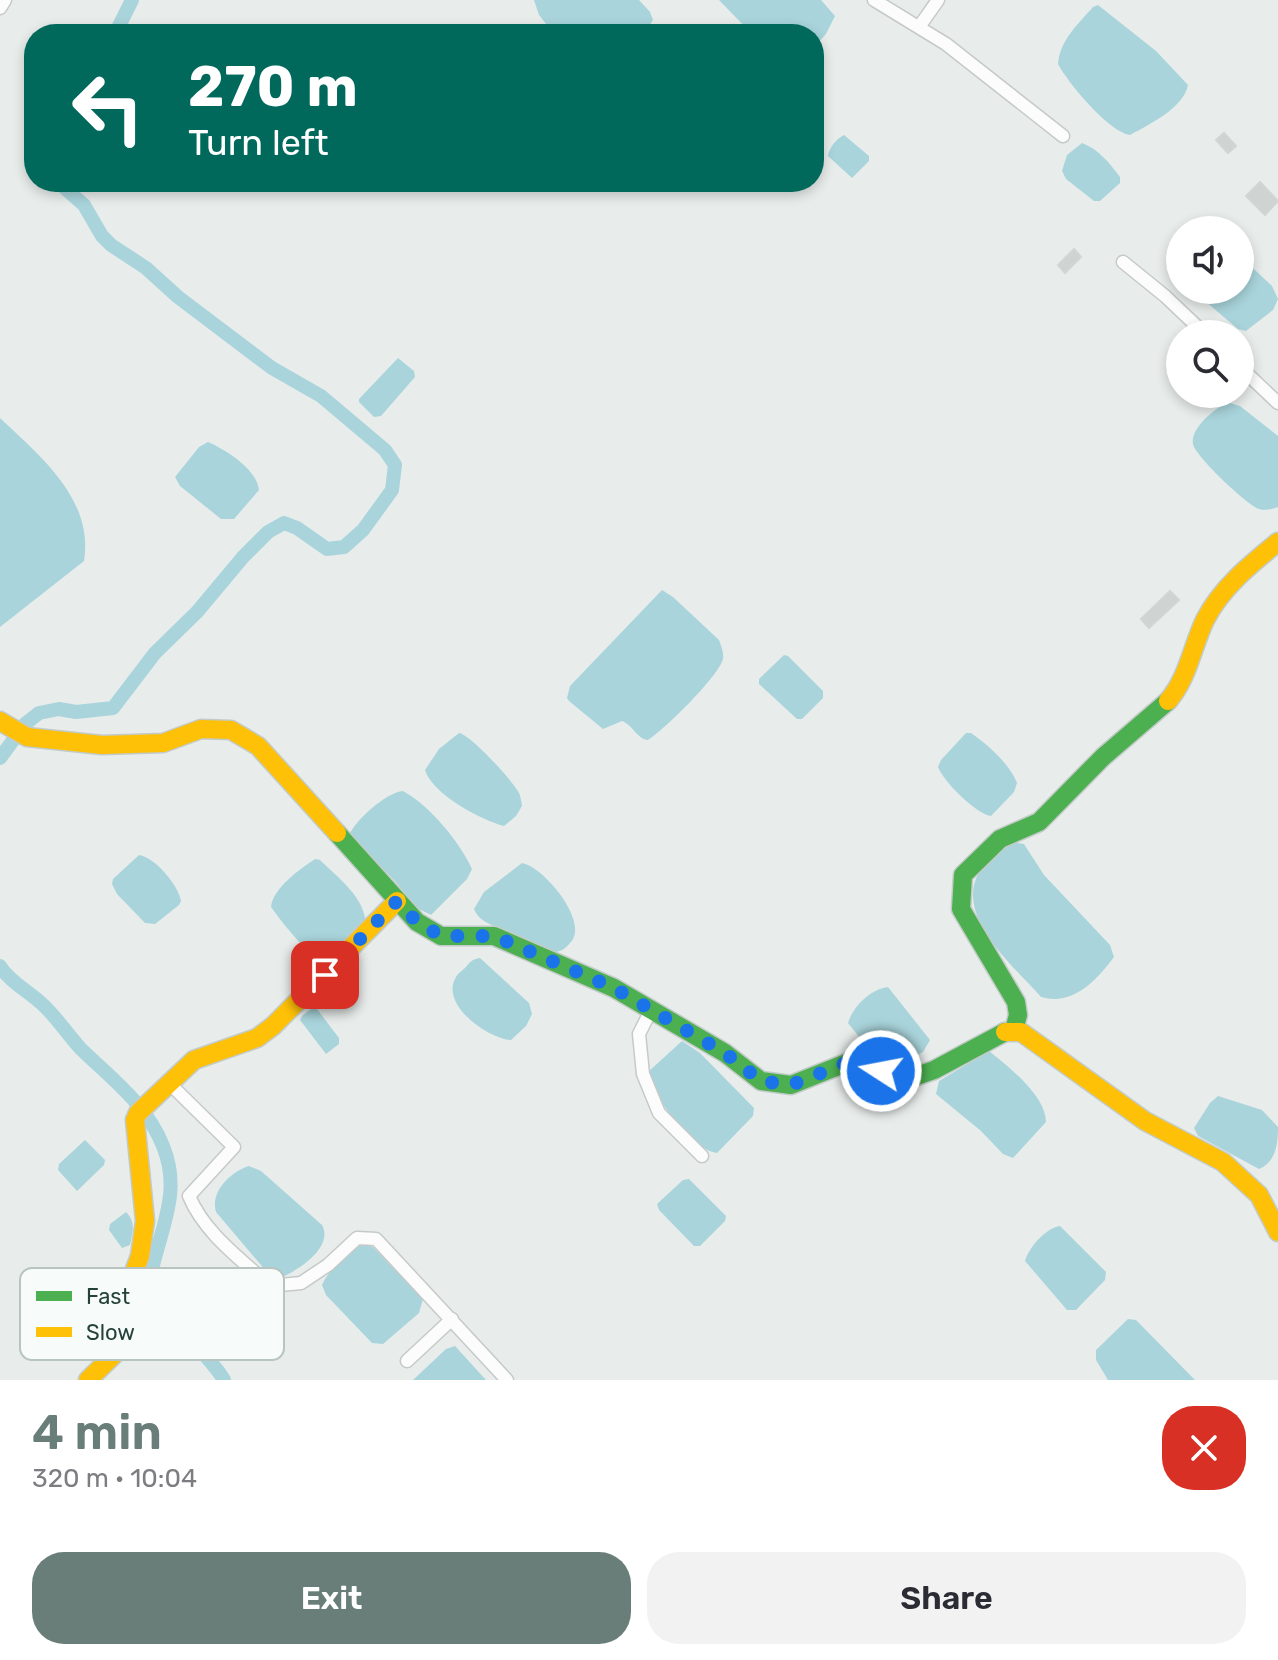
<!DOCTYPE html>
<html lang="en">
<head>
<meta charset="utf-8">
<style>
  :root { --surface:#fff; --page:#f2f2f3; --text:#2b2b33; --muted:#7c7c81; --accent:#697e78 }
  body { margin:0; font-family:Rubik,sans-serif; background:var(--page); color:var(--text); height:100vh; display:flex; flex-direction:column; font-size:30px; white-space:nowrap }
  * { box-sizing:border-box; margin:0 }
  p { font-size:26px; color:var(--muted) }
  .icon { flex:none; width:44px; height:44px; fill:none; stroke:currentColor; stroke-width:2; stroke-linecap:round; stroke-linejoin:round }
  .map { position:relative; height:1380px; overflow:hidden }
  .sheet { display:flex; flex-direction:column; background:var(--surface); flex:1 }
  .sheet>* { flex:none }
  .guide { position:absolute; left:24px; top:24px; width:800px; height:168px; border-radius:32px; box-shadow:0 4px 12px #0003; background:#00695c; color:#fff; overflow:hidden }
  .buttons { position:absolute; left:1166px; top:216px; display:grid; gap:16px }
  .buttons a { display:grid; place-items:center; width:88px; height:88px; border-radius:50%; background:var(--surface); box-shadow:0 4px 12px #0003; font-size:40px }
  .pin { position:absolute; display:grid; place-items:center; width:68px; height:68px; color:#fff; margin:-34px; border-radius:16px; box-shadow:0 4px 12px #0006 }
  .me { position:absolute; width:88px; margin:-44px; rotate:281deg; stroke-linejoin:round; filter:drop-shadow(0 0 6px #0008) }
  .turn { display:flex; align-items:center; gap:28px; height:168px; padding:0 32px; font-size:36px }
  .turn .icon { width:104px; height:104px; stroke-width:2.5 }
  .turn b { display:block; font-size:56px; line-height:68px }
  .round { display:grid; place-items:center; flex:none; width:84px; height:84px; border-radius:32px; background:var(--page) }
  .head { display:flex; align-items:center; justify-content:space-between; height:136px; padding:0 32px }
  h1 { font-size:48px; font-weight:600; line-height:60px; color:var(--accent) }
  .action { display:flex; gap:16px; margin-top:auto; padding:16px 32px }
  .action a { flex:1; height:92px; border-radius:32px; background:var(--accent); color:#fff; font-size:32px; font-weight:600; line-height:92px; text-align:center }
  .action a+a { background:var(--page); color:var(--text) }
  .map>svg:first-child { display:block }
</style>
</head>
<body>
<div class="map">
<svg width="1278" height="1380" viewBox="0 0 1278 1380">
  <rect width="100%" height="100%" fill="#e8edeb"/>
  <path fill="#a9d4db" d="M534,0H639L650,12L653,20L644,34H554L539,15Z
    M719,0H821L835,16L826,34L814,47V34H752Z
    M1098,5L1156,51L1188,85C1184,108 1148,125 1130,135C1109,132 1068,83 1058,64C1060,40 1078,24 1093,7Z
    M844,135L869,156V161L852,178L828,156C829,148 836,139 844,135Z
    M1082,143C1099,149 1110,164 1120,177V183L1100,201H1094L1066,179L1062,171L1067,155Z
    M1240,256L1272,286L1278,299L1273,310L1246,331L1238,329L1192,290H1240Z
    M398,358L414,371L415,377L381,416L374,417L359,402V399Z
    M1227,402L1240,406L1278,436V507C1272,509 1265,511 1259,509C1247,505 1195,456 1193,444C1190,428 1215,409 1227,402Z
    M0,418C40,456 94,499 84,561L0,627Z
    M208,442C226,450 257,469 259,490L234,519H221L180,486L175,477L199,447Z
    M662,590L673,597L719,640C721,646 724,652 723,659C718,677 665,729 648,740C637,739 633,725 622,721L603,729L569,701L567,698L570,686Z
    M784,655L788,656L823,691V698L802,719H797L759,684V679Z
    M459,733C471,735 513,781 519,793C520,794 522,804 522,806L516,816L504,826C481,820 432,794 425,770L439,749Z
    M966,733H971C987,744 1010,764 1017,783L1014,792L991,816C976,814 943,781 938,767L941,760Z
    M403,791C429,805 460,842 472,869L467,879L431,915L417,908L394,880L349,836C354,821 387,792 403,791Z
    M1011,842L1024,844L1044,875L1110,945L1114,957C1096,981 1073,1006 1041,997C1011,963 944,908 987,862C995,853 1001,847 1011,842Z
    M139,855C155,857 179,886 181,901L179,905L155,924L145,923L117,894L112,884L113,879Z
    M315,859L320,860C339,879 364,896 366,924L327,960C309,959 282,922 271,907C273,888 300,869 315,859Z
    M522,863C543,866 591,923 570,943C566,948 561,952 554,952C540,951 527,939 515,934C500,926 481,926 474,909L484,892Z
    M480,958L529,1003L532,1014L526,1026L511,1040C488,1039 439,1004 456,977C458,973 462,971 465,968C470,962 472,959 480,958Z
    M888,987L930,1040L923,1052L898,1066C875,1060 863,1041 848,1023C853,1006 871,989 888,987Z
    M311,1009H317L339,1038V1044L326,1054L300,1020L302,1016Z
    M682,1041L700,1053L754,1108L753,1116L717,1153C693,1150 652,1096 648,1072Z
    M989,1051C1009,1067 1046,1096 1046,1122L1013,1158L1003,1154L981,1131L936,1094L939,1081Z
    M1218,1096L1262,1110L1278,1127C1278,1144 1276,1162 1259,1169L1198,1136L1194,1128L1210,1103Z
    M85,1140L105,1160L104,1165L77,1191L58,1170L59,1164Z
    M249,1166L261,1171L322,1225C334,1247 299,1270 282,1277L266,1271L216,1212C210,1192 230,1172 249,1166Z
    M689,1179L726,1216L725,1221L700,1246H694L659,1210L657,1204L683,1180Z
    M126,1212C136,1222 133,1232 130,1245L122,1248L109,1230L110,1224Z
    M1060,1226L1106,1272L1105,1280L1076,1310H1067L1025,1261C1029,1247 1046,1228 1060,1226Z
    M366,1244L373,1247L423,1299L419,1313L383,1344L372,1343L326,1295L322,1285C328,1271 350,1247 366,1244Z
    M1128,1319L1136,1320L1195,1380H1108L1096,1360V1350Z
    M455,1346L486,1380H413L446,1349Z"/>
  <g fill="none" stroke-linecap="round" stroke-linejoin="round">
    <path stroke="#a9d4db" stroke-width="14" d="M115,34L132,0
      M0,758L25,724L39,713L59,709L76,712L113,708L155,653L197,612L243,557L268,532L284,523L297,528L327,549L344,547L363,530L392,490L395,465L385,450L321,396L272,368L178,297L146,268L111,245L102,236L84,205L58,182
      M0,966C9,981 28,991 41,1003C56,1016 67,1034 81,1049C112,1079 147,1105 163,1146C178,1183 168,1211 158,1247C155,1258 150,1272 151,1283C152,1304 210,1355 224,1380"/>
  </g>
  <path fill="#cfd4d2" stroke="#d1d6d4" stroke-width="2" d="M1224,133L1236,146L1228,153L1216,140Z
    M1260,182L1278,201L1265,215L1246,196Z
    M1074,249L1081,257L1065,273L1058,265Z
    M1170,591L1179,600L1149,628L1141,619Z"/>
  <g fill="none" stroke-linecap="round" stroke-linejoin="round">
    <defs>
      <path id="street" d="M874,0L946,44L1063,136
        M0,8L5,0
        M919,27L938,0
        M1123,262L1165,296L1205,334
        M1240,367L1278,403
        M651,1010L639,1034L643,1074L659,1113L702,1156
        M170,1084L234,1147L189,1196C205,1234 241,1259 270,1286L301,1283L328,1265L357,1238L376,1239L507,1380
        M407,1361L452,1319"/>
      <path id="fast" d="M337,833L417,922L441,936H494L614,988L725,1053L761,1081L791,1085L851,1061L911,1078L934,1070L1005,1032
        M1014,1030L1018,1015L1016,1002L961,909L963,875L1000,839L1039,822L1103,757L1168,701"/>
      <path id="slow" d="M1168,701C1188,678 1192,647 1205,620C1221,588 1251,564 1278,542
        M0,721L27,737L102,745L163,743L201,729L231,730L258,746L337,833
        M1005,1032H1021L1145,1121L1223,1162L1259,1195L1278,1232
        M88,1380L129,1340L138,1321L131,1280L140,1256L145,1221L135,1120L138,1113L194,1060L257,1038L273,1026L397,901"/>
    </defs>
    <use href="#street" stroke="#c5cac8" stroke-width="15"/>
    <use href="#fast" stroke="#c3cbc8" stroke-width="21"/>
    <use href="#slow" stroke="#c3cbc8" stroke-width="21"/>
    <use href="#street" stroke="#fcfcfc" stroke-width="12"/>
    <use href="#fast" stroke="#4caf50" stroke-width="18"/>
    <use href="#slow" stroke="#ffc107" stroke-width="18"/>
  </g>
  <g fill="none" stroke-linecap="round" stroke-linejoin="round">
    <path stroke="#1a73e8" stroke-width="14" stroke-dasharray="0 25.2" d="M325,975L397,901L417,922L441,936H494L614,988L725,1053L761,1081L791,1085L851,1061L881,1071"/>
  </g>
  <rect x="20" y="1268" width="264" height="92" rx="12" fill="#f7fbf9" stroke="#b8c4c0" stroke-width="2"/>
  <rect x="36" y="1291" width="36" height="10" fill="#4caf50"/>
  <rect x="36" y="1327" width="36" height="10" fill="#ffc107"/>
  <g font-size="22" fill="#24423a">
    <text x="86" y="1304">Fast</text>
    <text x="86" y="1340">Slow</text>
  </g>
</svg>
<div class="buttons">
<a><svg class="icon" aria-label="sound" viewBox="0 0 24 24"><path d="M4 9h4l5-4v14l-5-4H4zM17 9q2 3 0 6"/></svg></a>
<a><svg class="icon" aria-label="search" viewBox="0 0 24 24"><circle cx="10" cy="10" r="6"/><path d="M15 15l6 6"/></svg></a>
</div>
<div class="pin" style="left:325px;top:975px;background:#d93025"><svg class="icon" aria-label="arrive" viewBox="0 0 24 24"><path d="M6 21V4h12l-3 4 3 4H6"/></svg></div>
<svg class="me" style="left:881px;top:1071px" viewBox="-20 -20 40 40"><circle r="17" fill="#1a73e8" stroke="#fff" stroke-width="3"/><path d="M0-11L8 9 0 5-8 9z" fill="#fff"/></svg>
<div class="guide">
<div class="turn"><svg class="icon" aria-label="left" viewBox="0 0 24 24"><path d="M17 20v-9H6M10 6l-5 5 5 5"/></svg><div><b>270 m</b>Turn left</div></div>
</div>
</div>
<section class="sheet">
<div class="head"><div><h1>4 min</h1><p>320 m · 10:04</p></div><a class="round" style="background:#d93025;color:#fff"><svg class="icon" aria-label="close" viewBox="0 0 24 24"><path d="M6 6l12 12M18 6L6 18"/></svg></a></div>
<div class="action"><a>Exit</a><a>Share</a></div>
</section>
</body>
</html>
